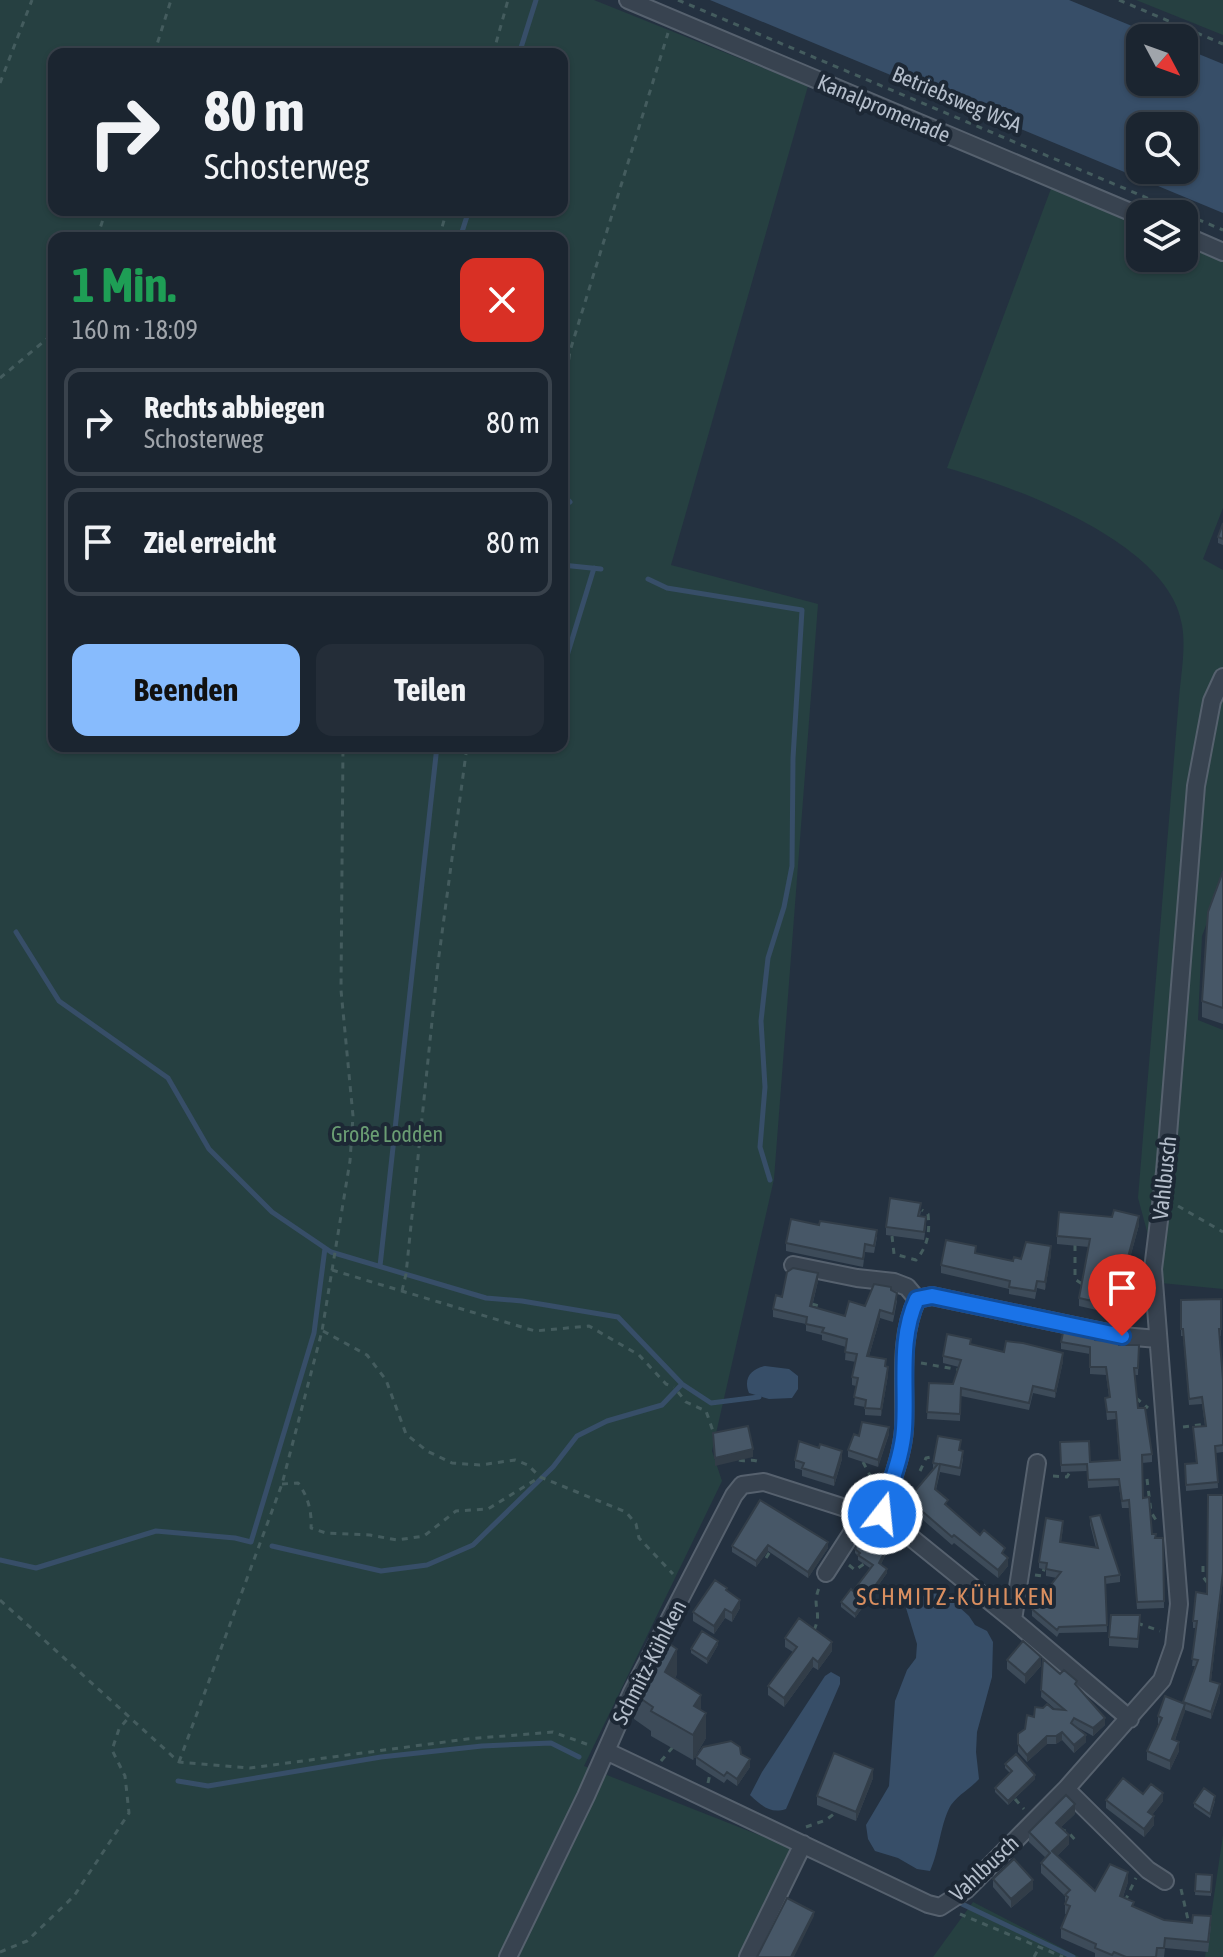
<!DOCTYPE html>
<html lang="de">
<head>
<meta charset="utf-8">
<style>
  :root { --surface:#1b2530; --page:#242d38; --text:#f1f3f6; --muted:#a0a5ab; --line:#39424c; --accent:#87bbfd }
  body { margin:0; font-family:"Asap Condensed",sans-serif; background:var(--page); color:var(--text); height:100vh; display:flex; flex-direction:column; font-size:30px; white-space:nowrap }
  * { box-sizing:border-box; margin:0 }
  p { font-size:26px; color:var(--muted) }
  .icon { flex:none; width:44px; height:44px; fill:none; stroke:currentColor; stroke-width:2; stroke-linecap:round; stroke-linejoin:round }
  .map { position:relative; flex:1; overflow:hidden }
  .side { position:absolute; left:48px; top:232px; width:520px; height:520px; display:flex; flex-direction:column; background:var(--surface); border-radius:16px; box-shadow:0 2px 6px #0004,0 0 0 2px var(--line) }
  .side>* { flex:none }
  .guide { position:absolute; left:48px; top:48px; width:520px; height:168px; border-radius:16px; box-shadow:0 2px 6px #0004,0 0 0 2px var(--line); background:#1b2530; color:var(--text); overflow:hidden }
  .needle { width:52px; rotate:131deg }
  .buttons { position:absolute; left:1126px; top:24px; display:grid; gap:16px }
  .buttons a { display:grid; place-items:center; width:72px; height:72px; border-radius:16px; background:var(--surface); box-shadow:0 2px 6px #0004,0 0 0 2px var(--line); font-size:40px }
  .pin { position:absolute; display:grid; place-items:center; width:68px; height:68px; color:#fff; margin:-82px -34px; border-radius:50% 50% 50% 0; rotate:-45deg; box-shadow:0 0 8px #0007 }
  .pin .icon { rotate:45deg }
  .me { position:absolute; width:88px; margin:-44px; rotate:16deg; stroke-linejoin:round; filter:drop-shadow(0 0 6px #0008) }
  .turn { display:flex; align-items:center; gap:28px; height:168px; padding:0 24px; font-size:36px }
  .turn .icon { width:104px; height:104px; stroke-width:2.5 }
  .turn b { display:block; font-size:56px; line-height:68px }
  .round { display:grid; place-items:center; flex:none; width:84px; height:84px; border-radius:16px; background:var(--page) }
  .overview { display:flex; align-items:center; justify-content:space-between; height:136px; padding:0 24px }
  h1 { font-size:48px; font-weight:700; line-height:60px; color:#1e9e55 }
  .button { display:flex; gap:16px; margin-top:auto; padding:16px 24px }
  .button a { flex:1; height:92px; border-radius:16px; background:var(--accent); color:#111; font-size:32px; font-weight:700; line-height:92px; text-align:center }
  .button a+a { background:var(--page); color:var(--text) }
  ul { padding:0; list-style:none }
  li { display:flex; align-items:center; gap:24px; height:108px; margin:0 16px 12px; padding:0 8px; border:4px solid var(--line); border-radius:16px }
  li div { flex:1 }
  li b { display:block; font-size:30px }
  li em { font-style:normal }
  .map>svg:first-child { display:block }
</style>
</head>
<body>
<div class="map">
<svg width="1223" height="1957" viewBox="0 0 1223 1957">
  <rect width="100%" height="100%" fill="#243140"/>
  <path fill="#264041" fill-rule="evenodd" d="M0,0H594L808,86L671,565L818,604L774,1179L712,1451L722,1481L584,1766L792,1848L744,1957H0ZM54,54H562V210H54ZM54,238H562V746H54Z
    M1136,0H1223V35Z
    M1052,186L1140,224V258H1184V243L1223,260V508L1203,559L1223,570V880L1202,936L1198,1020L1223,1030V1289L1161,1283L1138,1198L1179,698C1181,674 1186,648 1182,625C1170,543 1016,487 947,468Z
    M1223,1835V1957H1205Z
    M973,1902L1079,1957H933Z"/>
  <path fill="#374e68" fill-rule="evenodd" d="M710,0H1069L1161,38H1140V82H1184V48L1223,64V213ZM1184,126V170H1140V126Z
    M765,1366L789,1369L798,1376V1389L792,1398L769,1399L749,1393C743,1378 751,1369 765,1366Z
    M933,1589L947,1596L969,1616L975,1625L987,1631L993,1642L992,1677L977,1732L976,1752L979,1779C970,1789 959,1794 951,1805C941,1821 939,1852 930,1871L917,1869L898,1858L875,1851L868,1839L866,1825L889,1786L895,1701L907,1670L916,1658L917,1644L906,1608L908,1604L914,1603Z
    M831,1672L840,1677V1684L786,1809C770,1814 762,1806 750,1795L762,1772L825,1676Z"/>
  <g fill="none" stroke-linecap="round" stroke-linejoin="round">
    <path stroke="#374e68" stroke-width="5" d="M519,54L536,0
      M460,238L469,210
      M562,494L570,502
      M562,565L601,569
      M648,579L667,588L802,610L793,758L792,866L784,907L768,958L761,1021L765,1087L760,1147L770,1180
      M562,672L594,568
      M16,932L59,1001L168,1078L209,1149L272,1212L331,1252L486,1298L522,1301L618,1317L682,1384L711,1403L759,1397
      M380,1266L437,746
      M272,1546L381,1571L427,1565L473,1545L553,1467L577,1436L607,1421L662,1405L682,1384
      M0,1560L36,1568L156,1531L235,1538L251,1542L314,1333L325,1248
      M178,1781L208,1786L381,1757L482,1746L551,1743L579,1757
      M960,1903L1073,1957"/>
    <defs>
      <path id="minor" d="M628,0L1140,216
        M1184,235L1223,252
        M793,1265L857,1278L894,1282L907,1287L917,1299
        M882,1514C889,1486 902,1458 904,1429C906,1386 898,1340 917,1299L932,1296L1122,1336L1158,1339
        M826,1573L864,1514
        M1013,1620L1037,1463
        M606,1751L928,1904L940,1907L966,1890L1066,1789L1162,1680L1174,1646L1179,1604L1153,1269L1165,1172L1196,786L1212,701L1223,677
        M1066,1789L1148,1870L1165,1881
        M508,1957L586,1796L632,1692L734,1495L742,1485L764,1482L864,1514H882L1013,1620L1130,1719
        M748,1957L803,1844"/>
    </defs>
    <use href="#minor" stroke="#56616e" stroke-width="20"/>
    <path stroke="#445c5e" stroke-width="3" stroke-dasharray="6 6" stroke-linecap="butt" d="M678,0L1223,230
      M1119,0L1223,44
      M154,54L171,0
      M493,54L508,0
      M0,83L32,0
      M97,238L106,210
      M439,238L447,210
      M0,378L54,333
      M562,407L570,351L668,33
      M1178,1206L1223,1232
      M892,1236L894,1254L916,1260C928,1246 930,1232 928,1214L922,1210
      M1075,1245V1279L1082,1284
      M332,1270L535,1331L589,1326L639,1355L666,1384L674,1387
      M402,1291L406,1274L438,963L467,746
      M812,1304L819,1306
      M323,1331L367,1355L386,1380L406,1434L427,1451L452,1463L480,1465L515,1460L528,1465L540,1477L626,1512L636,1524L639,1538L673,1574
      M921,1363L960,1370
      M678,1392L686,1402L706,1411L714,1434
      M1136,1398L1148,1408
      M1183,1427L1207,1424
      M739,1460C745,1462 750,1459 757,1461L758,1466
      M863,1462L874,1483
      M920,1471L926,1458L936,1456
      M1053,1476L1067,1477L1070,1472
      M1147,1479L1151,1512L1156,1520
      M282,1484L298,1483C308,1496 312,1512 311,1528L326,1533L370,1535L397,1540L424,1536L456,1511L488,1509L540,1477
      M766,1558L771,1550
      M849,1565L855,1570L864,1564
      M1203,1566V1577L1207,1582
      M1035,1575L1042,1576L1044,1569
      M0,1600L179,1762L250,1768L467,1739L553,1732L589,1745
      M1137,1623L1160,1631
      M814,1630C823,1611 811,1608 819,1588
      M661,1761L673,1747
      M179,1762L282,1484L322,1331L350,1161L353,1116L341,990L343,746
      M708,1783L710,1774
      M1015,1799L1024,1809
      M806,1827L826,1820L835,1813
      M1060,1829L1068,1832L1078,1843
      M1181,1889L1189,1924
      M1125,1901L1136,1878
      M960,1914L1063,1957
      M0,1952L27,1941L74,1896L129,1813L125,1776L112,1750L119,1729L129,1717
      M1034,1957L1040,1946"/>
    <use href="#minor" stroke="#384350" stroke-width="16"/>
  </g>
  <path fill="#3d4b59" d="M1223,523V545L1218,543V537Z
    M1223,871V1024L1202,1017V1001Z
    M921,1211L920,1216L926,1225L924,1240L886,1235V1227Z
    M1139,1225L1125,1276L1138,1293L1132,1318L1079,1306V1298L1089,1247L1057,1244V1236Z
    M877,1237L874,1253L865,1252L863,1267L786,1251V1243Z
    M976,1253L1013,1261L1051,1254L1045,1290L1037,1288L1035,1299L1009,1294V1289L941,1273V1265Z
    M818,1281L812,1307L845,1316L865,1306L891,1290L897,1301L893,1322L880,1318L869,1356L886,1366L888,1375L881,1416L865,1415V1407L854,1405L856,1386L852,1385V1377L856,1362L845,1360L846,1347L822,1340V1335L806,1331V1324L773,1317V1309L782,1297Z
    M1221,1299V1336H1219L1223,1380V1452L1216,1453L1218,1488L1186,1491L1185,1470L1196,1463L1193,1427L1205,1426L1202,1404L1189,1405L1183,1336H1181V1300Z
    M1095,1340L1119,1345H1139L1138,1375H1134L1138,1408L1152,1454V1462L1142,1463L1143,1498L1152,1534L1155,1538H1163L1164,1608L1137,1609L1129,1508H1122L1119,1486L1088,1488L1087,1471L1061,1472L1060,1442L1090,1462L1119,1460L1116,1419L1107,1420L1105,1398L1109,1397L1106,1375L1090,1374V1354L1061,1349V1342Z
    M971,1344L1004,1352L1063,1361L1055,1398L1033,1393L1029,1410L961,1396L960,1421L927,1419L929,1383L953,1384L959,1367L943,1363V1356Z
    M889,1434L878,1467L848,1457V1450L859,1436Z
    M960,1451L963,1459L960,1476L940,1472L936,1490L948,1507L1005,1556L1008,1566L998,1578L954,1543L952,1545L908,1507V1499L933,1469V1463Z
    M842,1459L834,1486L802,1476V1470L795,1468V1460Z
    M1223,1495V1579L1211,1681L1220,1692L1211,1719L1185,1710L1175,1740L1179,1751L1170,1770L1147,1760V1751L1158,1725V1716L1183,1703L1195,1666H1192L1196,1628H1193V1621L1207,1594Z
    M1090,1517L1120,1575V1582L1105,1584L1107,1632L1059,1633L1057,1637L1032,1616V1609L1057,1578L1046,1576V1570L1039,1568V1562L1063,1528L1061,1542L1096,1548L1090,1524Z
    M828,1542V1548L808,1578L768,1551L756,1567L732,1552V1546Z
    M889,1548L881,1564L887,1573L855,1618L841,1607V1602L853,1591L870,1568L858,1560V1556L855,1553V1549Z
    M727,1591L740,1608L732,1622L725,1618L714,1634L693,1621V1612Z
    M1140,1624L1138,1648L1109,1646V1637Z
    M785,1638L832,1651L818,1670L813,1667L784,1707L768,1695V1686L793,1652L785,1647Z
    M718,1645L707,1664L691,1653V1649Z
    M1043,1659L1060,1674L1077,1686L1105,1725L1093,1736L1075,1726L1086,1742L1074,1753L1062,1740L1056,1744H1047L1027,1762L1018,1752V1734L1025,1729L1034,1717L1055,1709L1041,1697Z
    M1007,1660L1041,1666L1025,1684L1007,1669Z
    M677,1674L675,1678L701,1710L706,1738L693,1760L651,1736V1731L634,1719V1694Z
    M741,1754L750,1767L737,1786L727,1779L724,1783L696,1765V1757Z
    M1005,1764L1035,1779L1008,1805L995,1792V1788L1010,1773L1005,1768Z
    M873,1778L856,1821L817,1805V1796Z
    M1143,1794L1163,1801L1152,1815L1154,1825L1144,1837L1106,1808V1800Z
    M1215,1801L1210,1818L1194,1807V1803Z
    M1075,1814L1061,1827L1069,1844L1057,1856L1095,1891L1128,1882L1123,1897L1134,1907L1164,1920L1211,1926L1208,1952L1165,1948L1164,1957H1095V1953L1061,1938V1928L1067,1914H1065V1896L1041,1873V1863L1046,1858L1029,1842V1832Z
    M1196,1874L1212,1875L1211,1896L1195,1895Z
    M993,1879L1033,1889L1011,1908L993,1887Z"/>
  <path fill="#323d48" d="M1139,1216V1225L1123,1284V1276Z
    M1051,1246V1254L1045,1290V1282Z
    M818,1273V1281L810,1314V1306Z
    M1138,1285V1293L1132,1318V1310Z
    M880,1310V1318L867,1363V1356Z
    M1063,1353V1361L1055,1398V1391Z
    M888,1367V1375L881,1416V1409Z
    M889,1427V1434L878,1467V1460Z
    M753,1449V1457L715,1466V1458Z
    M842,1451V1459L834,1486V1478Z
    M828,1542V1548L808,1578V1572Z
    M889,1544V1548L879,1568V1563Z
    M768,1545V1551L756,1567V1561Z
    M1008,1558V1566L998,1578V1570Z
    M887,1569V1573L855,1618V1614Z
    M1223,1572V1579L1210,1688V1681Z
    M740,1600V1608L732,1622V1613Z
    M725,1609V1618L714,1634V1626Z
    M718,1641V1645L707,1664V1659Z
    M832,1642V1651L818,1670V1662Z
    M677,1649V1674L665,1697V1672Z
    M1041,1657V1666L1025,1684V1675Z
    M813,1658V1667L784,1707V1698Z
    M1220,1684V1692L1211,1719V1712Z
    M701,1695V1720L694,1706Z
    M1185,1704V1712L1172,1748V1739Z
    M706,1713V1738L693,1760V1735Z
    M1105,1718V1725L1093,1736V1728Z
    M1062,1732V1740L1056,1744V1736Z
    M1086,1735V1742L1074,1753V1745Z
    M1047,1736V1744L1027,1762V1755Z
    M1179,1742V1751L1170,1770V1761Z
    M750,1759V1767L737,1786V1779Z
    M873,1769V1778L856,1821V1812Z
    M1035,1775V1779L1008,1805V1801Z
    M1163,1793V1801L1148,1820V1812Z
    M1075,1804V1814L1056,1832V1823Z
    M1154,1816V1825L1144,1837V1829Z
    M1069,1835V1844L1052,1861V1851Z
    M1128,1872V1882L1120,1905V1896Z
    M1033,1880V1889L1011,1908V1899Z
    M814,1912V1916L794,1957H791Z"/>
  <path fill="#475767" stroke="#323d48" stroke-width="2" d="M1223,523V539L1218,537Z
    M1223,871V1008L1202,1001L1208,912Z
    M890,1198L921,1203L918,1216L926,1217L924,1232L886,1227Z
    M1114,1210L1139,1216L1123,1276L1131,1278L1130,1284L1138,1285L1132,1310L1079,1298L1090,1239L1057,1236L1059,1212L1112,1217Z
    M791,1219L819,1225L820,1221L877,1230L874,1246L865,1244L863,1259L786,1243Z
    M946,1240L976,1246L975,1253L1013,1261L1014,1257L1021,1259L1026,1242L1051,1246L1045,1282L1037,1281L1035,1291L1009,1287L1010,1281L941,1265Z
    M793,1268L818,1273L810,1306L845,1316L849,1301L865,1306L874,1284L891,1287V1290L897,1293L893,1314L880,1310L867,1356L886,1359L885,1366L888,1367L881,1409L865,1408L866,1400L854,1397L858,1378L852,1377L857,1354L845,1352L847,1339L822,1332L824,1328L806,1324L807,1317L773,1309L776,1295L782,1297L787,1272Z
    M1221,1299V1329H1219L1223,1380V1445L1215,1446L1218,1482L1186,1485L1185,1464L1197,1463L1193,1427L1206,1426L1202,1397L1189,1399L1183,1329H1181V1300Z
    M1064,1328L1093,1334L1095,1340L1119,1341V1345H1139L1138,1368H1134L1138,1408H1145L1152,1454L1142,1455L1143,1498L1149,1497L1152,1534H1156L1155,1538H1163L1164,1601L1137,1602L1129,1500L1122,1501L1119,1479L1088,1480L1087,1464L1061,1465L1060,1442L1089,1441L1090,1462L1120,1460L1116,1412H1107L1105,1398L1110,1397L1106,1367H1090V1347L1061,1342Z
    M947,1334L971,1339L970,1344L1004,1352L1006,1341L1023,1343L1063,1353L1055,1391L1033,1386L1029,1403L961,1388L960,1414L927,1412L929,1383L953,1384L961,1360L943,1356Z
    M862,1422L889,1427L878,1460L848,1450L854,1434L859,1436Z
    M748,1426L753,1449L715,1458L713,1433Z
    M938,1436L961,1440L959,1450L963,1451L960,1468L940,1464L935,1489L948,1500L945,1504L980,1535L984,1530L1005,1548L1002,1553L1008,1558L998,1570L954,1535L952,1537L908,1499L938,1464L933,1463Z
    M799,1441L819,1448L820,1444L842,1451L834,1478L802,1468L804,1463L795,1460Z
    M1208,1495H1223V1572L1210,1681L1220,1684L1211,1712L1183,1702L1198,1660L1192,1659L1197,1621H1193L1196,1592L1207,1594Z
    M760,1500L828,1542L808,1572L768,1545L756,1561L732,1546Z
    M1100,1515L1120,1575L1105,1577L1107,1625L1059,1627L1057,1630L1032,1609L1061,1572L1046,1569L1047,1563L1039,1562L1046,1518L1063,1521L1060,1542L1098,1548L1090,1517Z
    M869,1529L889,1544L879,1563L887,1569L855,1614L841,1602L851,1589L853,1591L873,1565L858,1555L860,1553L855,1549Z
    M715,1580L727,1588L726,1590L740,1600L732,1613L725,1609L714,1626L693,1612Z
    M1111,1615H1140L1138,1639L1109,1637Z
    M799,1618L832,1642L818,1662L813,1658L784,1698L768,1686L797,1647L785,1638Z
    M702,1631L718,1641L707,1659L691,1649Z
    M664,1640L677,1649L665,1672L701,1695L694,1706L706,1713L693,1735L651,1711L653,1707L634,1694Z
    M1023,1641L1041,1657L1025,1675L1007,1660Z
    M1043,1659L1060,1674L1064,1670L1077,1681L1075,1684L1105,1718L1093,1728L1074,1718L1071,1723L1086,1735L1074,1745L1062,1732L1056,1736H1047L1027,1755L1018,1744V1734L1025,1729L1027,1715L1034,1717L1035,1707L1043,1708L1047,1704L1053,1709L1065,1710L1041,1690Z
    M1165,1696L1185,1704L1172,1739L1179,1742L1170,1761L1147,1751L1162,1718L1158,1716Z
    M731,1741L740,1747L741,1754L750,1759L737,1779L727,1772L724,1776L696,1757L703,1747Z
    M834,1753L873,1769L856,1812L817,1796Z
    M1016,1754L1035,1775L1008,1801L995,1788L1012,1771L1005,1764Z
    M1123,1778L1143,1794L1151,1784L1163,1793L1148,1812L1154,1816L1144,1829L1106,1800Z
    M1204,1788L1215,1796L1210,1814L1194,1803Z
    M1066,1795L1075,1804L1056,1823L1069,1835L1052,1851L1095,1891L1110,1864L1128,1872L1120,1896L1134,1902L1132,1906L1164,1920L1192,1923L1193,1915L1211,1916L1208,1942L1165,1938L1164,1948H1157L1156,1957H1126L1114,1952L1112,1955L1095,1948L1096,1944L1061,1928L1070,1906L1065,1904L1068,1897L1065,1895L1070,1890L1041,1863L1050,1853L1029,1832Z
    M1014,1859L1033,1880L1011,1899L993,1879Z
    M1196,1874L1212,1875L1211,1892L1195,1891Z
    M787,1898L814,1912L791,1957H757Z"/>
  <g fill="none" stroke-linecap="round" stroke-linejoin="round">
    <defs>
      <path id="route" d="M882,1514C889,1486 902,1458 904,1429C907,1386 898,1339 917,1299L932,1296L1122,1336"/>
    </defs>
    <use href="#route" stroke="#114b97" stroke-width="20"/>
    <use href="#route" stroke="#1a73e8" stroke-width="14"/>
  </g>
  <g text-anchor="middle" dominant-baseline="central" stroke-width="8" stroke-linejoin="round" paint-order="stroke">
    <g font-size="22" fill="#b4becb" stroke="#1d2835">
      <text transform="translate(957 99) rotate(23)">Betriebsweg WSA</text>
      <text transform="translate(884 108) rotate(23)">Kanalpromenade</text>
      <text transform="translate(1164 1178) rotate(-84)">Vahlbusch</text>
      <text transform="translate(649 1662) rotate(-63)">Schmitz-Kühlken</text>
      <text transform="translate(984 1868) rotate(-43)">Vahlbusch</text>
    </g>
    <g font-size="22" fill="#6a9d73" stroke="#1d2835">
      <text x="387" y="1134">Große Lodden</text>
    </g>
    <g font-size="24" letter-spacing="2" fill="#da8f60" stroke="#1d2835">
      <text x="956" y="1596">SCHMITZ-KÜHLKEN</text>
    </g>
  </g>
</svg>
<div class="buttons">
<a><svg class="needle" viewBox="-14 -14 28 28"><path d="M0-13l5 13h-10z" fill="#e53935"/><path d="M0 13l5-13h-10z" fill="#a0a5ab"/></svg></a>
<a><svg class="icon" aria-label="search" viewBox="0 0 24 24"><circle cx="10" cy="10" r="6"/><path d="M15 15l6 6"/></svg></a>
<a><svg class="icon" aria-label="layers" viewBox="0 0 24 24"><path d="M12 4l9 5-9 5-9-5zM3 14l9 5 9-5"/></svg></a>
</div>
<div class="pin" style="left:1122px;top:1336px;background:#d93025"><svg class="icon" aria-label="arrive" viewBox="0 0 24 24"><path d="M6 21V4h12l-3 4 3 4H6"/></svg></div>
<svg class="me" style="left:882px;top:1514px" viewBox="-20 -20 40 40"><circle r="17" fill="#1a73e8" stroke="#fff" stroke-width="3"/><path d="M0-11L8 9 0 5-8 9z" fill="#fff"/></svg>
<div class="guide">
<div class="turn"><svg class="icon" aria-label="right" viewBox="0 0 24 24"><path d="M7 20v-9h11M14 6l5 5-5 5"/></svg><div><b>80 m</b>Schosterweg</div></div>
</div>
<section class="side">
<div class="overview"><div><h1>1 Min.</h1><p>160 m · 18:09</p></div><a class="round" style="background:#d93025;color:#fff"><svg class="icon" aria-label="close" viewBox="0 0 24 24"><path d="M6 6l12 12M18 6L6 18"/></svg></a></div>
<ul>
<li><svg class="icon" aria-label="right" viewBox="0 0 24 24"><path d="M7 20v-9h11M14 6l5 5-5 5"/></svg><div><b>Rechts abbiegen</b><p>Schosterweg</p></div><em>80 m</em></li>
<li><svg class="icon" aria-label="arrive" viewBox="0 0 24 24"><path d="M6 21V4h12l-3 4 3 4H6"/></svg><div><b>Ziel erreicht</b></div><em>80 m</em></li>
</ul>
<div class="button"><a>Beenden</a><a>Teilen</a></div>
</section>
</div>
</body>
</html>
